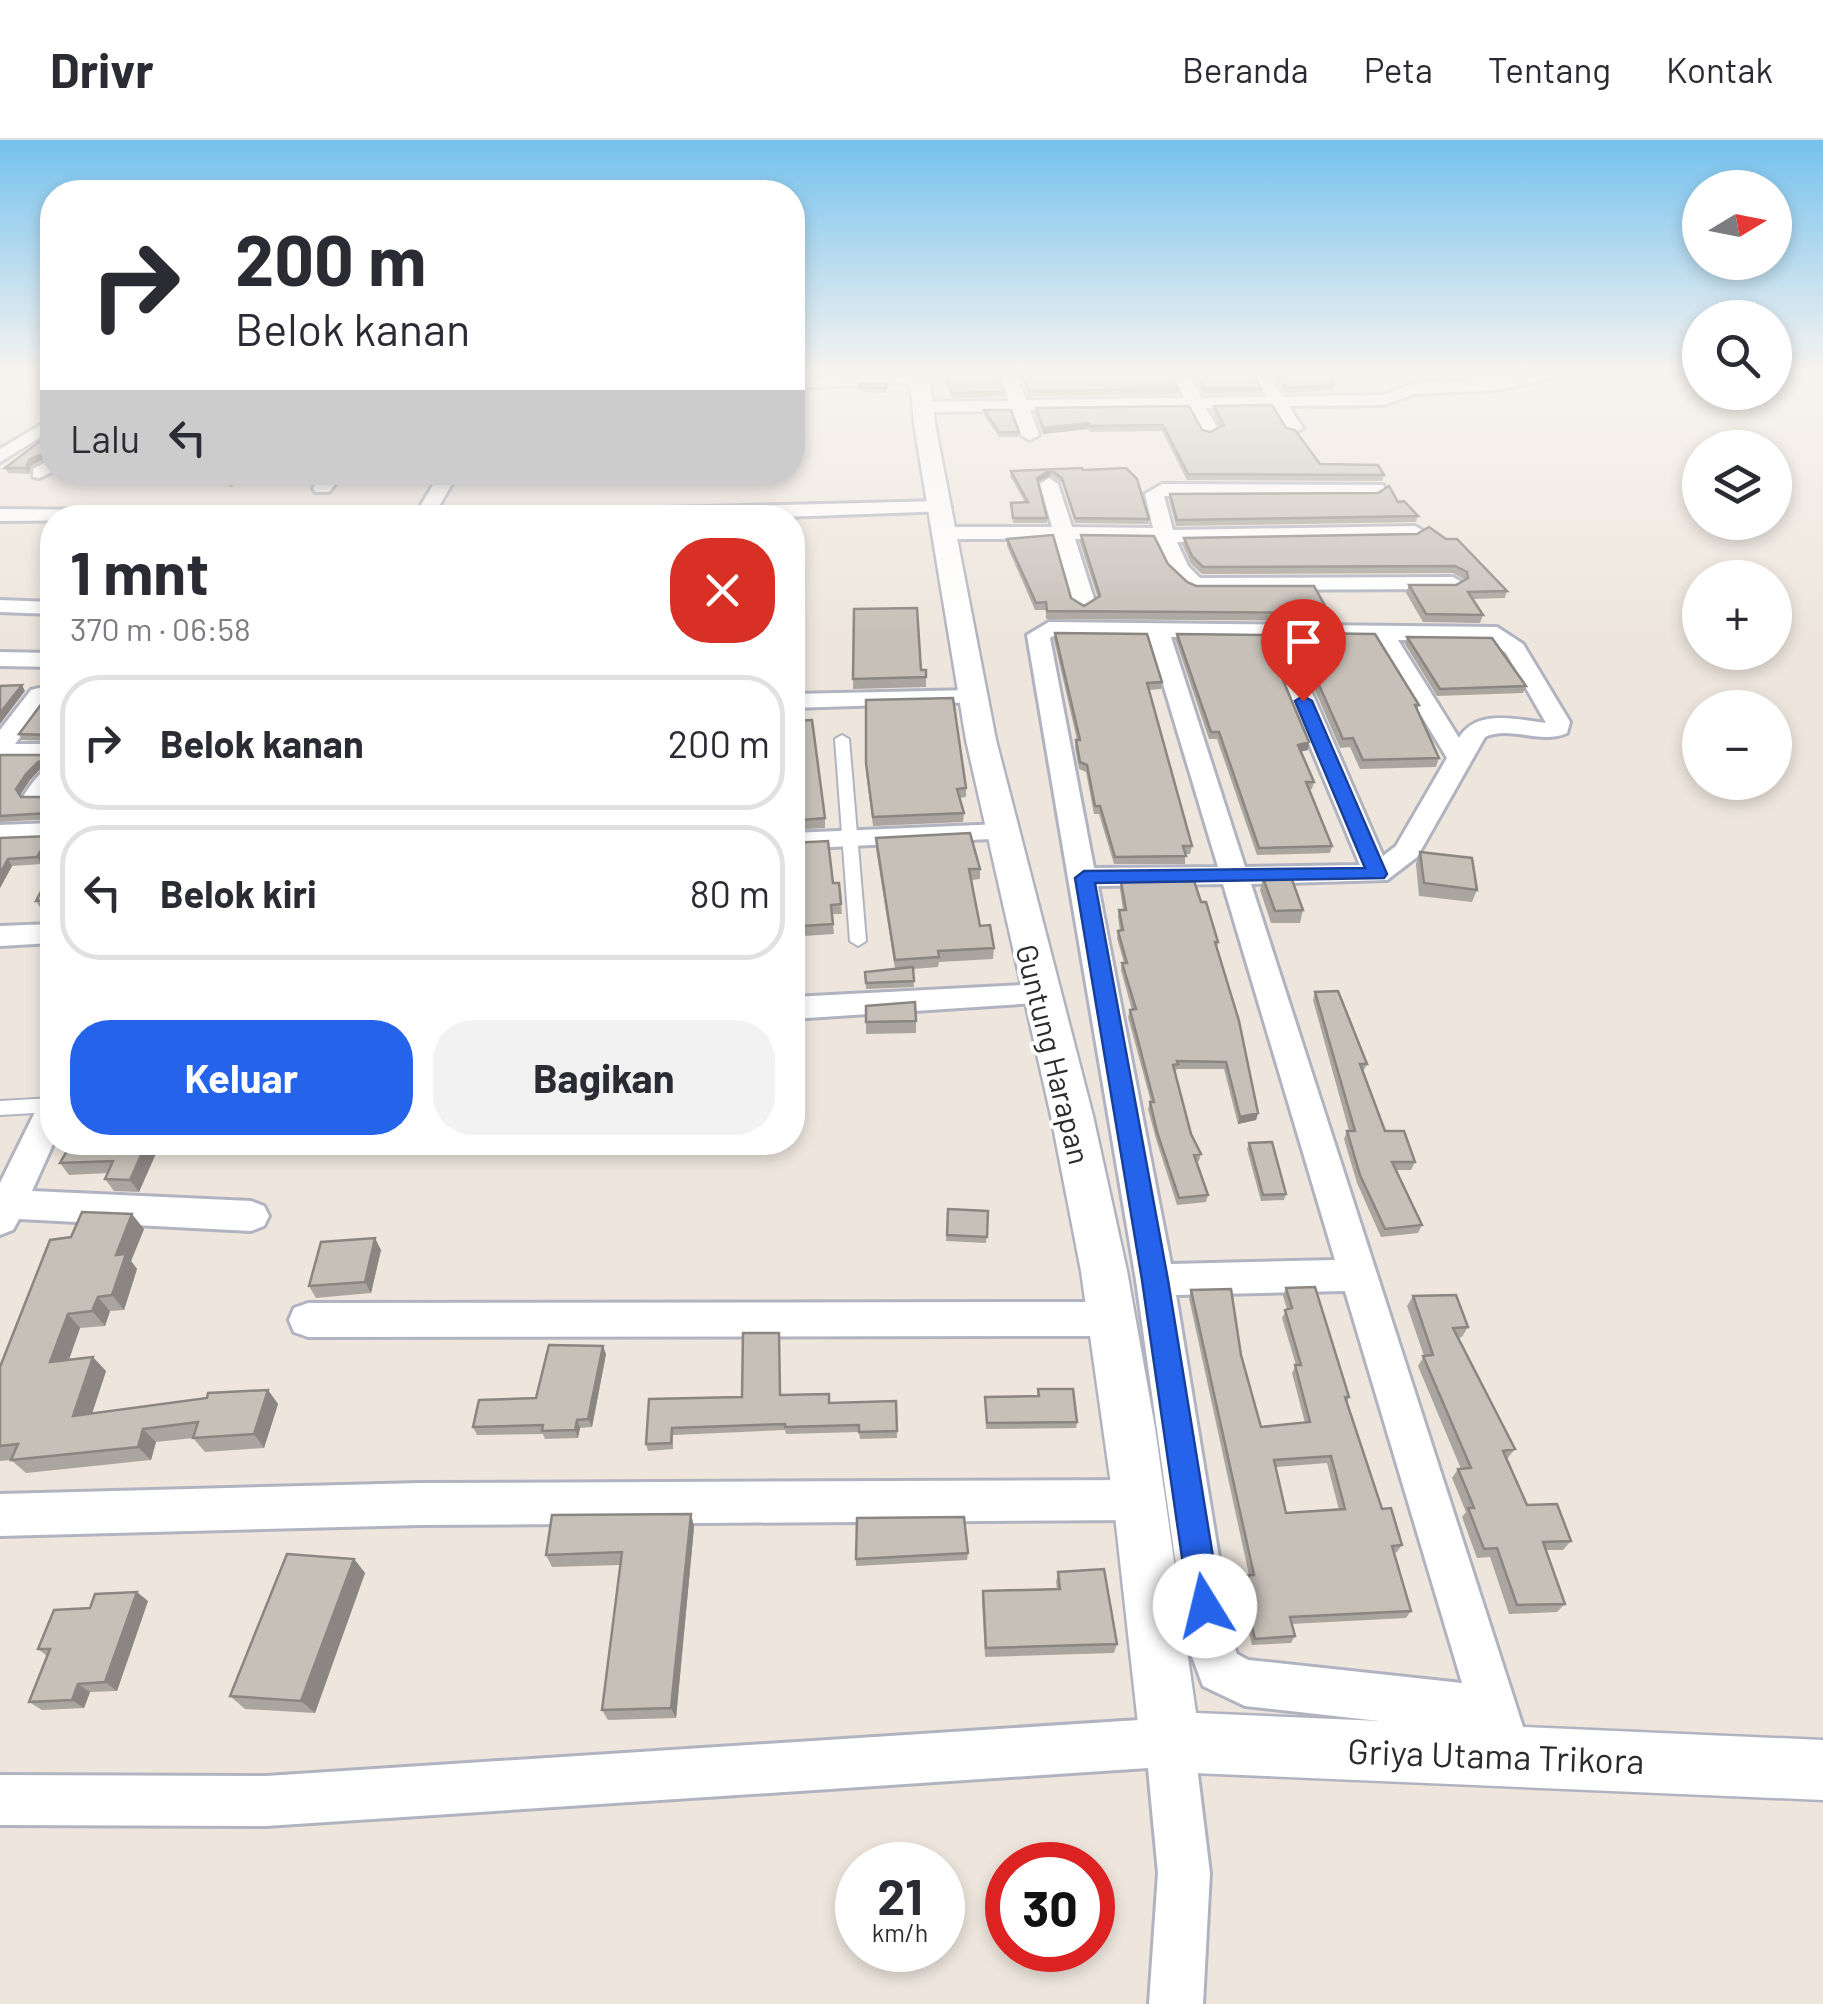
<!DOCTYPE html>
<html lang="id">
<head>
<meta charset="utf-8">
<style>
  :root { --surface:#fff; --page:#f2f2f3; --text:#2b2b33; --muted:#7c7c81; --line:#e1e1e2; --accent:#2563eb }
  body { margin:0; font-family:Barlow,sans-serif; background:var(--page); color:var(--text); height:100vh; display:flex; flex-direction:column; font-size:38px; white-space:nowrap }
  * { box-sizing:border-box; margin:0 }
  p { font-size:32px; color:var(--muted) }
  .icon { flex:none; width:55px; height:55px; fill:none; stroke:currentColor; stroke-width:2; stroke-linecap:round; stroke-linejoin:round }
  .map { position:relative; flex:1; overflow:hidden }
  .drawer { position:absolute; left:40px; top:365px; width:765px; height:650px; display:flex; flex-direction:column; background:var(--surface); border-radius:40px; box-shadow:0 5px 15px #0003 }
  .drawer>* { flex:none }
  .hud { position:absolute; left:40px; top:40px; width:765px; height:305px; border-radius:40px; box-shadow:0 5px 15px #0003; background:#fff; color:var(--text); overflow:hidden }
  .needle { width:65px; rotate:80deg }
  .controls { position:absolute; left:1682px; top:30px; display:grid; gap:20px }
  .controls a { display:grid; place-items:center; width:110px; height:110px; border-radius:50%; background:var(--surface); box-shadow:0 5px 15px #0003; font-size:50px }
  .speed { position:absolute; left:835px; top:1702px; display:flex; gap:20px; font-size:50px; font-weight:700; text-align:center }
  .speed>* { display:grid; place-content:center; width:130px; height:130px; border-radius:50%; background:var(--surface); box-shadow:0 5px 15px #0003; line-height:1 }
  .speed small { font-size:25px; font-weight:400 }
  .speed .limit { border:15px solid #d22; background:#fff; color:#111 }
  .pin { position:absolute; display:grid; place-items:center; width:85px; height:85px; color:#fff; margin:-102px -42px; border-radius:50% 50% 50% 0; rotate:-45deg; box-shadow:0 0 10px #0007 }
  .pin .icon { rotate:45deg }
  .me { position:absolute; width:110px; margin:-55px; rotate:351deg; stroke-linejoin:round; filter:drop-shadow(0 0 8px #0008) }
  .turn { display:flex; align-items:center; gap:35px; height:210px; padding:0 30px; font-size:45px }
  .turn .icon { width:130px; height:130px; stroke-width:2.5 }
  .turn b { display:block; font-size:70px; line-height:85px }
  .then { display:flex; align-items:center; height:95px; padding:0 30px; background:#0003; gap:20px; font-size:38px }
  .round { display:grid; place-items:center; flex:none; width:105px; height:105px; border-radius:40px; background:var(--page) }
  .head { display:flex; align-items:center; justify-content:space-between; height:170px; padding:0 30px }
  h1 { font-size:60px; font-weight:700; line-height:75px }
  .primary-button { display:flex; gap:20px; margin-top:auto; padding:20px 30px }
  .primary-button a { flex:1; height:115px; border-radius:40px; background:var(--accent); color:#fff; font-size:40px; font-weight:700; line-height:115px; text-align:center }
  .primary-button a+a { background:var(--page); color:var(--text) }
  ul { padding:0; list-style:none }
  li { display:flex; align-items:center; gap:30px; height:135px; margin:0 20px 15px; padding:0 10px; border:5px solid var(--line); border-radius:40px }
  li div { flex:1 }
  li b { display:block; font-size:38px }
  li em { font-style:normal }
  header { display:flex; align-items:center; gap:60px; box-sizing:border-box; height:140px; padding:0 50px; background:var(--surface); border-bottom:2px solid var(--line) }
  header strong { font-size:48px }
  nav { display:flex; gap:55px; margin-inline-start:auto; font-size:35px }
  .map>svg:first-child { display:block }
</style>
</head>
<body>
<header>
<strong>Drivr</strong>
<nav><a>Beranda</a><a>Peta</a><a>Tentang</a><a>Kontak</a></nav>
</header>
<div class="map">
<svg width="1823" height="1864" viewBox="0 0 1823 1864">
  <rect width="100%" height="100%" fill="#eee6dd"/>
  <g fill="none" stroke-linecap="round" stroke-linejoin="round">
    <defs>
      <path id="service" d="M842,595L849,599L866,801L858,806L850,801L835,599Z
        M52,958V972L0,975V961Z"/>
      <path id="minor" d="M1266,231L1283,257L1382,255L1412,244L1587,231L1497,250L1414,254L1384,265L1289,266L1303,288L1294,293L1288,292L1273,267L1206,268L1219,290L1210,295L1204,294L1190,268L1030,270L1039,295L1030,300L1021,295L1013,271L924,272L916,267L924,262L1009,261L1002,239L1010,234L1018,239L1026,260L1184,258L1173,237L1181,232L1187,234L1201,258L1267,257L1254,235Z
        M918,234L926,239L924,242L792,248V238Z
        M52,278V290L0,322V309Z
        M52,319V332L39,338L33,337V329Z
        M129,332H150L136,342L129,340Z
        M226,332H245L231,344L222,338Z
        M326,332H345L329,352H315L313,348Z
        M441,332H459L432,378H413Z
        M1049,338L1058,344L1072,387L1153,388L1145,354L1162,344L1383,345L1385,349L1376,355L1164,356L1173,390L1415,386L1425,392L1415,398L1177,402L1188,426L1200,438L1453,437L1463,443L1453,449L1195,450C1173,443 1164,421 1156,400L1075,399L1096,465L1085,471L1074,465L1055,399H944L934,393L944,387H1052L1040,344Z
        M941,361L951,367L948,371L755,378H499L508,372Z
        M0,369L318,372L327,378L0,381Z
        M0,460L52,462V474L0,472Z
        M1049,482L1497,487L1523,504L1570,582L1567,593C1540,605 1510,585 1485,597L1417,717L1387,740L1251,744L1523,1587L1516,1604L1499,1611L1482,1604L1477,1592L1245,1566L1203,1546L1187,1503L1136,1140L1027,495ZM1053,496L1149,497L1218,727L1094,728L1050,498ZM1171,497L1265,498L1360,725L1245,727ZM1288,498L1375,499L1447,618L1396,706L1383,716ZM1398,500L1491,501L1506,513L1546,583C1517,580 1477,568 1459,598ZM1223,744L1335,1120L1171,1124L1098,746ZM1345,1151L1462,1543L1248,1520L1237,1514L1233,1503L1176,1155Z
        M0,512L52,513V527L0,526Z
        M39,548L51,555L15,604H52V618H0V590L31,550Z
        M973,550L985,557L981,562L792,568V554Z
        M52,627V652L46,661H28L24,655C32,644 39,631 52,627Z
        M52,683V699L0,701V685Z
        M1001,684L1010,686L1014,692L1010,698L792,709V693Z
        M52,784V803L0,806V786Z
        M1041,844L1052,848L1056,855L1052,862L792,879V857Z
        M52,958L54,1002L32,1051L251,1061L264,1066L269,1076L264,1086L251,1091L19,1079L13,1090L0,1095V1043L40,962Z
        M1110,1162L1124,1167L1129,1179L1124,1191L1110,1196L308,1197L294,1192L289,1180L294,1168L308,1163Z
        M1141,1340L1156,1346L1162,1360L1156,1374L1141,1380L420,1385L0,1396V1354L420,1343Z
        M1170,1578L1187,1585L1194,1602L1210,1733L1203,1864H1149L1158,1733L1148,1628L266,1686L0,1685V1635L266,1636Z"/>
      <path id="tertiary" d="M909,231H929L935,284L996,600L1093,976L1127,1131L1155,1288L1196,1573L1823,1600V1660L1170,1632L1149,1623L1140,1602L1114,1366L1081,1131L1051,976L966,600L914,284Z"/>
    </defs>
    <use href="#service" stroke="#b1b4c0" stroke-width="4"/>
    <use href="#minor" stroke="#b1b4c0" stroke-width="6"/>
    <use href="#tertiary" stroke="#b1b4c0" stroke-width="5"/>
    <use href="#service" fill="#fff" fill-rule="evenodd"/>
    <use href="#minor" fill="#fff" fill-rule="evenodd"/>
    <use href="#tertiary" fill="#fff" fill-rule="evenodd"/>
  </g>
  <path fill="#aaa59e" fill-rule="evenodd" d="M944,231H1008L1000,237L1004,257L951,258Z
    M1009,231H1175L1172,236L1179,249L1178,254L1029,256L1022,238Z
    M1192,231H1253L1261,249L1260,253L1203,254L1191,234Z
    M1272,231H1333V250L1285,253L1272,233Z
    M792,243L801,246V252H792Z
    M886,243V253L861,252L859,244Z
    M1214,266L1286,288L1320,324L1384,335L1382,341L1187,340L1162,291L1090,292L1088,289L1043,294L1035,274L1036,268L1202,290L1210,292L1220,287L1213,272Z
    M984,270L1019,292L1018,297H999L984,275Z
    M52,292V332L50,316L31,326L29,334L8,333L5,328Z
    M1082,328L1149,379L1148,384L1075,383L1062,343L1051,335L1038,342L1047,378V383H1013L1011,363L1025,362L1010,336L1011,331Z
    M53,332H127L125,337L54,335Z
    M147,332H223L219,339L149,337Z
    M241,332H322L314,341L242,339Z
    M343,332H414L403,345L341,343L339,338Z
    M1170,354L1398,362L1418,376L1416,382L1176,386L1169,360Z
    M1417,394L1507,451L1505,458L1473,459L1483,475L1480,483L1423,482L1406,453L1409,445H1456L1465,440L1453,433L1202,434L1191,424L1183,406L1184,398Z
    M1081,395L1168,424L1187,442L1196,446L1329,473L1327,481L1046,479V470H1035L1007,406V399L1071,458L1084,466L1098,458L1080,403Z
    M854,469L921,530H926V547L853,549Z
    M1055,493L1162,542L1161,549L1149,550L1192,706L1190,714H1185V724H1114L1099,674H1094L1086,632L1079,629L1075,607L1076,600H1077L1054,500Z
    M1296,493L1419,565L1417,570L1439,618L1436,627L1360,629L1350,607L1340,608L1294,502Z
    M1177,494L1309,602L1308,610L1300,611L1314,642L1312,649H1309L1332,706L1330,713L1257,715L1217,599H1209L1176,501Z
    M1407,497L1526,546L1523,553L1437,556L1405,504Z
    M47,544H52V693V679L0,682V615H48L52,612V601L22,600L19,594L51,551ZM51,625L52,646L45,657H21L20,655L30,640L41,628Z
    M866,560L966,648V657L959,658L964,673L963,682L873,686L866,632Z
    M792,581L825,678V688L792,690Z
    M50,696L41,724L12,726L0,748V698Z
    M876,698L980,729V739L971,740L980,786L994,808L993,819L939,822L938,827L913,829L914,847L866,849L865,832L895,829L876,709Z
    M792,703L833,743H839L842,774H832L834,794L804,796L802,787L792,788Z
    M1420,712L1477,750L1472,762L1419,756L1416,724Z
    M52,730V768L41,769L36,761Z
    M1263,738L1303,770L1300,783H1271L1260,750Z
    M1121,742L1201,762L1218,802L1217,808L1258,973L1256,980L1238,984L1224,929H1177L1175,932L1191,994L1201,1014L1199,1021L1197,1022L1208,1055L1206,1062L1177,1065L1156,999L1148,969L1150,962H1151L1128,877L1130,870H1132L1121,830L1122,823H1124L1117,798L1118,791H1120L1118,777L1119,770H1123L1120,749Z
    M1315,852L1367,924L1363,932L1385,991L1415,1022L1411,1030H1396L1422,1085L1418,1093L1381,1097L1357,1043L1344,999L1347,991H1349L1313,860Z
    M916,881V893L866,894V882Z
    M72,1002H161L139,1052L114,1051L105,1039L108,1033L69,1035L60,1023Z
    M1249,1003L1286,1054L1284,1060L1261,1061L1247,1009Z
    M948,1069L988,1071L986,1103L946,1101Z
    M144,1089L131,1121L137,1129L124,1170L110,1171L105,1186L80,1188L69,1220L106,1231L92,1273L268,1250L278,1264L264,1308L205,1312L193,1298L156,1302L151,1320L26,1333L11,1320L0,1321V1227Z
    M381,1110L371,1153L316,1158L309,1146Z
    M1286,1148L1349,1257L1347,1262L1382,1369L1402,1405L1397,1412L1394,1413L1411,1471L1406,1478L1291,1484L1295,1496L1291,1503L1252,1505L1237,1442L1240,1436L1249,1435L1189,1158L1191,1150L1241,1215L1261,1287L1305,1283L1292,1233L1296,1225L1282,1178L1287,1169L1283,1156ZM1327,1323L1339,1370L1286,1373L1276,1327Z
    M1413,1156L1468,1187L1462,1197L1458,1198L1515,1309L1507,1319L1527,1365L1571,1401L1563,1410H1546L1565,1464L1557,1472L1509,1474L1490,1417L1477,1418L1462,1377L1466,1372L1452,1338L1458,1329H1461L1418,1226L1424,1216L1407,1166Z
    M779,1193L781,1255L830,1263L896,1261L897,1298L860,1299L859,1292L786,1294L785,1290L673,1295V1309L648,1311L646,1304L649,1259L742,1257Z
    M606,1214L592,1287L580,1288L578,1298L545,1299L543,1294L477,1295L473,1287L536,1258Z
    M1038,1249L1077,1282L1076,1288L986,1289L985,1257L1037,1256Z
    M691,1374L694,1387L676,1578L608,1580L602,1570L620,1425L552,1427L546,1415Z
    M968,1413L967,1420L856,1426V1419Z
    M354,1419L365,1433L315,1573L245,1569L230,1556Z
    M1058,1432L1117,1504L1114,1513L985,1517L982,1460L983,1451L1057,1449L1056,1442Z
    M148,1461L117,1551L90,1552L84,1568L42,1570L29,1562L47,1516L38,1509L90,1468Z"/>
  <path fill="#8b8681" d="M1088,283V289L1043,294V288Z
    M50,310L52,315L31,326L29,334L26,328L29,320Z
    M1051,330V335L1036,343L1037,338Z
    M315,332H322L314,341L312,336Z
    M408,332H414L403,345L402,340Z
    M22,545L25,551L0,584V573Z
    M1309,602L1308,610L1296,613L1298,605Z
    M50,618L52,624L41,628L30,640L20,655L16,649L26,634L38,622Z
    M50,696L52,700V704L41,724L37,717Z
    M8,719L12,726L0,748V734Z
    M1258,973L1256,980L1238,984L1240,977Z
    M147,1002H161L139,1052L130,1040Z
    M132,1074L144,1089L131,1121L137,1129L124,1170L112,1155L116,1115Z
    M375,1098L381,1110L371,1153L365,1142Z
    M98,1157L110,1171L105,1186L92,1171Z
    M68,1174L80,1188L63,1236L50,1222Z
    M603,1206L606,1214L592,1287L588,1279Z
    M93,1217L106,1231L87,1289L73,1276Z
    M268,1250L278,1264L264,1308L254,1294Z
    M577,1280L580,1288L578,1298L575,1290Z
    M143,1289L156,1302L151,1320L138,1307Z
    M691,1374L694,1387L676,1578L671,1568Z
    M354,1419L365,1433L315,1573L301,1561Z
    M137,1452L148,1461L117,1551L105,1542Z
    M78,1544L90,1552L84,1568L72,1560Z"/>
  <path fill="#c6c0b8" stroke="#8b8681" stroke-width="2.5" fill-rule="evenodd" d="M945,231H1001L999,233L1004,252L951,253Z
    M1019,231H1172L1170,234L1179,249L1029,251L1022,233Z
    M1193,231H1253L1261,249H1204Z
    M1275,231H1333L1334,245L1286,248Z
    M886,243V248H861L859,244Z
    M1272,265L1286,288L1295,290L1320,324L1378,325L1384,335L1188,334L1163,285L1091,286L1088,283L1043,288L1036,268L1189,266L1202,290L1210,292L1224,285L1214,266Z
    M984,270H1011L1019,292H999Z
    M52,292V329H51L50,310L29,320L26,328H5Z
    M1082,328L1083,330L1126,328L1137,339L1149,379L1075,378L1062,338L1051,330L1037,338L1047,378H1013L1011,363L1028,362L1011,331Z
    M241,332H315L312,336L240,334Z
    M343,332H408L402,340L339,338Z
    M1389,346L1398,362L1404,361L1418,376L1177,380L1170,354L1378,353Z
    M466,371H513L507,378H460Z
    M1429,387L1446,399H1457L1507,451L1468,452L1483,475L1426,474L1409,445H1456L1468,438L1467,432L1455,426L1203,427L1192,416L1184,398L1417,394Z
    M1053,395L1071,458L1084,466L1100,456L1081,395L1154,396L1168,424L1187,442L1196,446H1314L1329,473L1047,471L1046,462L1036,463L1007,399Z
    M917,468L921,530H926V537L853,539L854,469Z
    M1055,493L1147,494L1162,542L1147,543L1192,706H1183L1186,716L1115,717L1100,666H1095L1087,625L1080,622L1076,600H1080Z
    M1296,493L1375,494L1419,565H1415L1439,618L1363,620L1353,598L1343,599Z
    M1177,494L1264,495L1309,602L1298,605L1314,642H1306L1332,706L1259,708L1219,592H1211Z
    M1407,497L1492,498L1526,546L1440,549Z
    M47,544H52V692V677L48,673L0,676V615H48L52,612L51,595L19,594L51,551ZM50,618L52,646L45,657H21L16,649L26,634L38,622Z
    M22,545L0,573V546Z
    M953,558L966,648L957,649L964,673L873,677L866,623V560Z
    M812,580L825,678L792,681V581Z
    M970,693L980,729H969L980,786L990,785L994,808L938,811L939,817L895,820L876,698Z
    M50,696L37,717L8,719L0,734V698Z
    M828,701L833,743H839L841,764L831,765L833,784L803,786L802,777L792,778V703Z
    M1420,712L1472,718L1477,750L1424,743Z
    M52,730V759L36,761Z
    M1291,737L1303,770L1275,771L1263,738Z
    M1194,741L1201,762H1206L1218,802H1215L1239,881L1258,973L1240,977L1226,922L1177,921L1178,924L1173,925L1191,994L1201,1014L1194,1015L1208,1055L1179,1058L1157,992L1150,962H1154L1130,870L1136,869L1122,823H1127L1118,791L1123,790L1119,770H1126L1121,742Z
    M913,827L914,841L866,843L865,832Z
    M1338,851L1367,924H1360L1385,991H1404L1415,1022H1392L1422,1085L1385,1089L1360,1035L1347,991H1355L1315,852Z
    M915,862L916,881L866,882V866Z
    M72,1002H147L130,1040L105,1039L113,1021L60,1023Z
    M1272,1002L1286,1054L1263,1055L1249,1003Z
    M948,1069L988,1071L987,1097L947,1095Z
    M82,1072L132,1074L116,1115L126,1114L112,1155L98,1157L92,1171L68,1174L50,1222L93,1217L73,1276L207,1258L208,1253L268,1250L254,1294L193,1298L198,1282L143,1289L138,1307L11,1320L18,1304L0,1306V1227L50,1100L71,1097Z
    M375,1098L365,1142L309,1146L321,1102Z
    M1315,1147L1349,1257H1345L1382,1369L1391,1368L1402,1405L1392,1406L1411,1471L1290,1477L1295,1496L1255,1499L1240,1436L1254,1435L1191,1150L1231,1149L1241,1215L1261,1287L1310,1282L1295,1225H1301L1285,1170L1292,1168L1286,1148ZM1331,1316L1345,1369L1286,1373L1274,1320Z
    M1456,1155L1468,1187L1453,1188L1515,1309L1503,1311L1527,1365L1557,1364L1571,1401L1543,1402L1565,1464L1517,1465L1497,1408L1484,1409L1468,1368H1474L1458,1329L1471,1328L1423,1216L1433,1215L1413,1156Z
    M743,1193H779L780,1255L829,1254V1263L896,1261L897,1291L859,1292V1285L785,1287V1284L672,1288L671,1303L646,1304L649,1259L742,1257Z
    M549,1205L603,1206L588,1279L577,1280L575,1290L542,1291L543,1285L473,1287L479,1260L536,1258Z
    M1038,1249H1073L1077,1282L987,1283L985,1257L1039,1256Z
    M691,1374L671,1568L602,1570L622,1412L546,1415L552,1375Z
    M964,1377L968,1413L856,1419L857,1378Z
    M287,1414L354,1419L301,1561L230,1556Z
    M1104,1429L1117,1504L986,1508L983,1451L1060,1449L1058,1432Z
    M137,1452L105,1542L78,1544L72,1560L29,1562L50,1509H38L54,1470L90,1468L95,1454Z"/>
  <linearGradient id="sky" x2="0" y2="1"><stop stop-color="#75c1ee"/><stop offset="0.47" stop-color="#f7f4f0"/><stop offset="1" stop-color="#f7f4f0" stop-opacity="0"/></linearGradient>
  <rect width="1823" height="492" fill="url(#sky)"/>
  <path fill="#2563eb" stroke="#184099" stroke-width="2.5" d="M1303,556L1312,561L1387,734L1384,738L1095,743L1168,1140L1221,1466L1216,1478L1205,1482L1194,1478L1189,1466L1142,1140L1075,738L1084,731L1365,728L1295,561Z"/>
  <g text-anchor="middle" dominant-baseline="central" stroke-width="8" stroke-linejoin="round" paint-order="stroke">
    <g font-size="30" fill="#2b2b2b" stroke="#fff">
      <text transform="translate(1054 914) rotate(76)">Guntung Harapan</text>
    </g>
    <g font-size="35" fill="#2b2b2b" stroke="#fff">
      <text transform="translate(1496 1615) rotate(2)">Griya Utama Trikora</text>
    </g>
  </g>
</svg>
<div class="controls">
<a><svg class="needle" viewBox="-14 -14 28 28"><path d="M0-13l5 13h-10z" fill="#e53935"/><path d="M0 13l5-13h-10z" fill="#7c7c81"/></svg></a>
<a><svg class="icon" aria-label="search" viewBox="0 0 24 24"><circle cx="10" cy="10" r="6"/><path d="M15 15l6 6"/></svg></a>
<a><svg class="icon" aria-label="layers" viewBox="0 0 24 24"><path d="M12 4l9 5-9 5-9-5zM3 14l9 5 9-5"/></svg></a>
<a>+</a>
<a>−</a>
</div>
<div class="speed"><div>21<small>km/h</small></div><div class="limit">30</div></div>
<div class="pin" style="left:1303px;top:561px;background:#d93025"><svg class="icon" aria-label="arrive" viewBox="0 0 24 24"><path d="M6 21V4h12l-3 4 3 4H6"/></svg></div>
<svg class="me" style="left:1205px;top:1466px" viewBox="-20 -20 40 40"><circle r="19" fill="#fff"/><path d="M0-13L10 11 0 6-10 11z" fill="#2563eb"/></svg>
<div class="hud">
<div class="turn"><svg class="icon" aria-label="right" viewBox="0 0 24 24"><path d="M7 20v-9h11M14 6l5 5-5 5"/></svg><div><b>200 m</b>Belok kanan</div></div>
<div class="then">Lalu<svg class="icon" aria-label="left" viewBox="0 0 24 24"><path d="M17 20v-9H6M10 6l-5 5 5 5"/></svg></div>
</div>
<section class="drawer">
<div class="head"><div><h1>1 mnt</h1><p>370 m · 06:58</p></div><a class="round" style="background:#d93025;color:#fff"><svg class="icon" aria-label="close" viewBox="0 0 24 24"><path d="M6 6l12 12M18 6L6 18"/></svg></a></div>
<ul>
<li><svg class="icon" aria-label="right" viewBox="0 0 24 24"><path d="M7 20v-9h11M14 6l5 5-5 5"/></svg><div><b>Belok kanan</b></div><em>200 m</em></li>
<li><svg class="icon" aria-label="left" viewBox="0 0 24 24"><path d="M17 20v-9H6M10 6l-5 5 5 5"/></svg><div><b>Belok kiri</b></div><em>80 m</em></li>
</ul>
<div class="primary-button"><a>Keluar</a><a>Bagikan</a></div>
</section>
</div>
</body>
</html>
